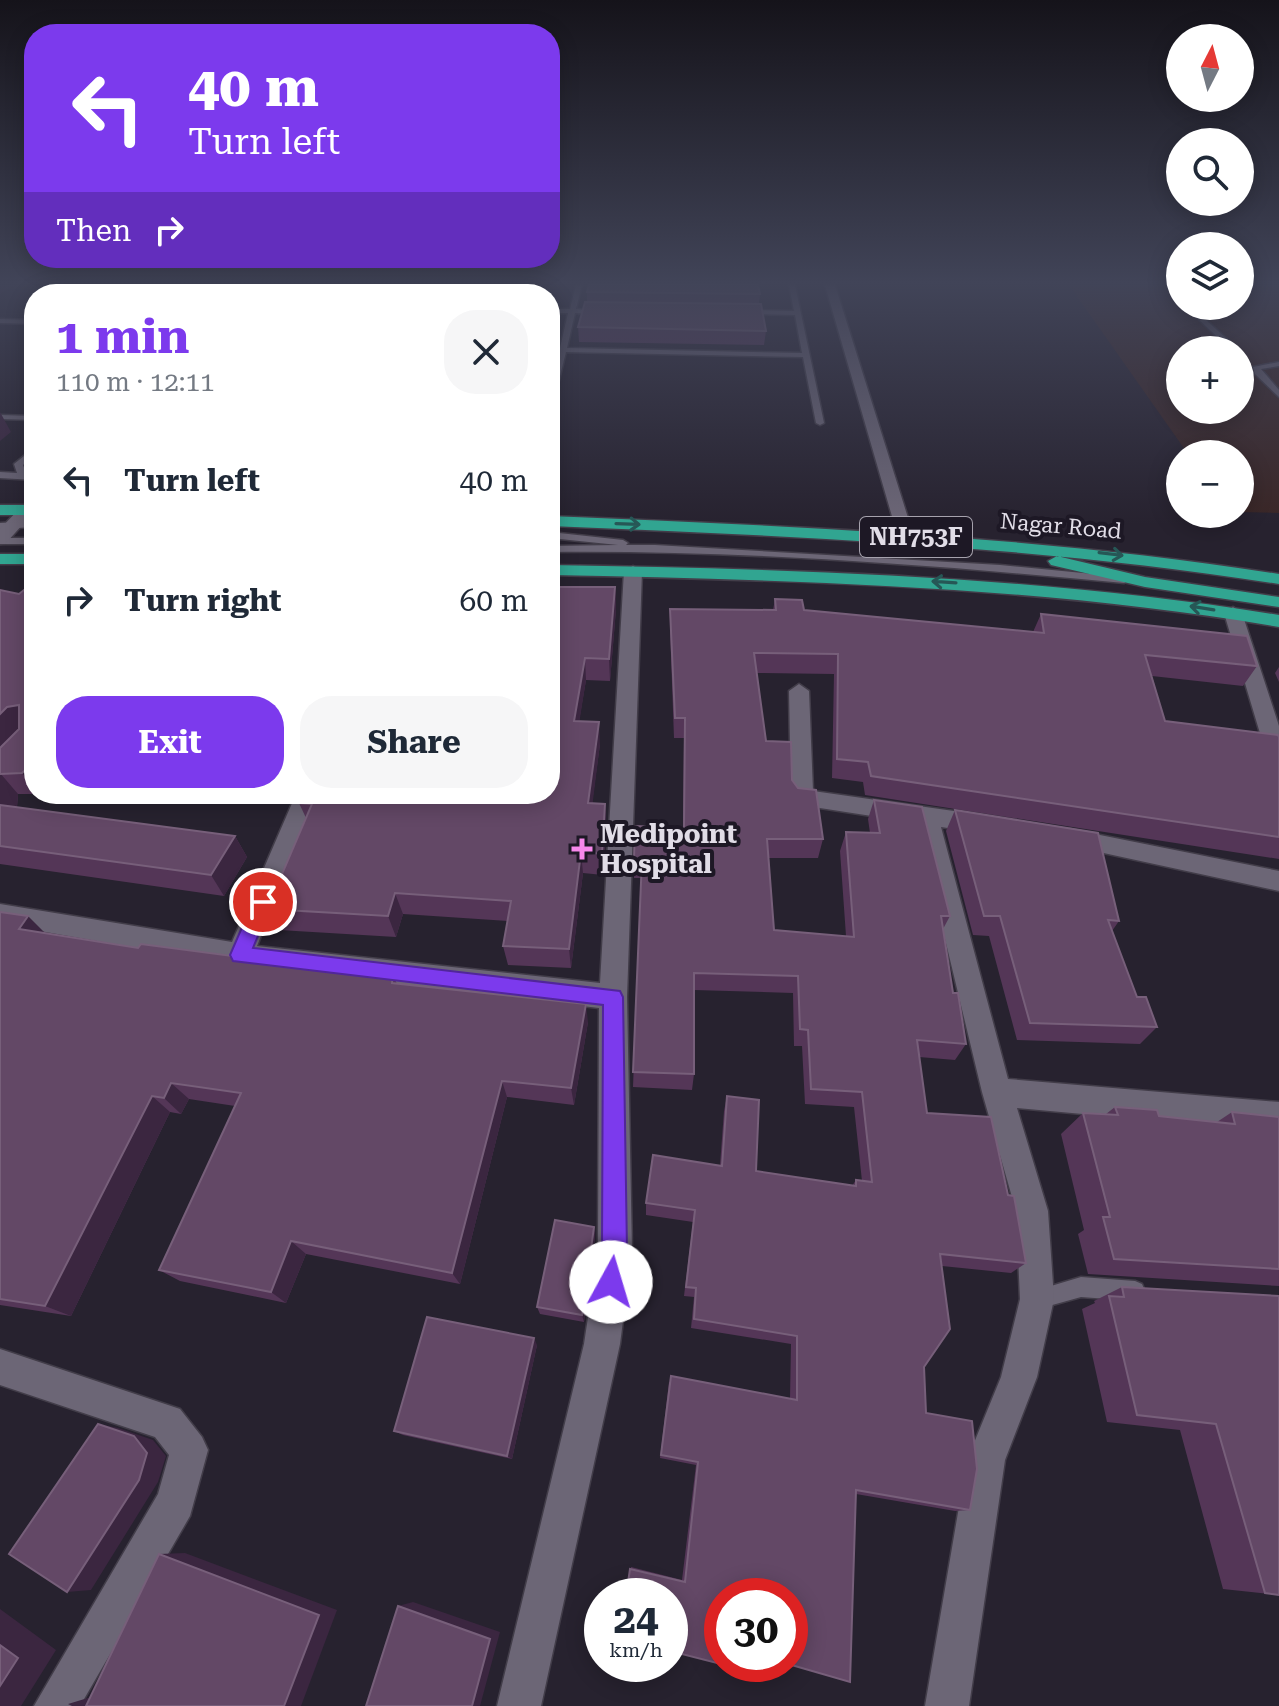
<!DOCTYPE html>
<html lang="en">
<head>
<meta charset="utf-8">
<style>
  :root { --surface:#fff; --page:#f6f6f7; --text:#1f2937; --muted:#747a83; --accent:#7c3aed }
  body { margin:0; font-family:"Roboto Serif",serif; background:var(--page); color:var(--text); height:100vh; display:flex; flex-direction:column; font-size:30px; white-space:nowrap }
  * { box-sizing:border-box; margin:0 }
  p { font-size:26px; color:var(--muted) }
  .icon { flex:none; width:44px; height:44px; fill:none; stroke:currentColor; stroke-width:2; stroke-linecap:round; stroke-linejoin:round }
  .map { position:relative; flex:1; overflow:hidden }
  .details { position:absolute; left:24px; top:284px; width:536px; height:520px; display:flex; flex-direction:column; background:var(--surface); border-radius:32px; box-shadow:0 4px 20px #0003 }
  .details>* { flex:none }
  .banner { position:absolute; left:24px; top:24px; width:536px; height:244px; border-radius:32px; box-shadow:0 4px 20px #0003; background:#7c3aed; color:#fff; overflow:hidden }
  .needle { width:52px; rotate:6deg }
  .fabs { position:absolute; left:1166px; top:24px; display:grid; gap:16px }
  .fabs a { display:grid; place-items:center; width:88px; height:88px; border-radius:50%; background:var(--surface); box-shadow:0 4px 20px #0003; font-size:40px }
  .speed { position:absolute; left:584px; top:1578px; display:flex; gap:16px; font-size:40px; font-weight:700; text-align:center }
  .speed>* { display:grid; place-content:center; width:104px; height:104px; border-radius:50%; background:var(--surface); box-shadow:0 4px 20px #0003; line-height:1 }
  .speed small { font-size:20px; font-weight:400 }
  .speed .limit { border:12px solid #d22; background:#fff; color:#111 }
  .pin { position:absolute; display:grid; place-items:center; width:68px; height:68px; color:#fff; margin:-34px; border:4px solid #fff; border-radius:50%; box-shadow:0 2px 8px #0007 }
  .me { position:absolute; width:88px; margin:-44px; rotate:6deg; stroke-linejoin:round; filter:drop-shadow(0 0 6px #0008) }
  .turn { display:flex; align-items:center; gap:28px; height:168px; padding:0 32px; font-size:36px }
  .turn .icon { width:104px; height:104px; stroke-width:2.5 }
  .turn b { display:block; font-size:56px; line-height:68px }
  .then { display:flex; align-items:center; height:76px; padding:0 32px; background:#0003; gap:16px; font-size:30px }
  .round { display:grid; place-items:center; flex:none; width:84px; height:84px; border-radius:32px; background:var(--page) }
  .overview { display:flex; align-items:center; justify-content:space-between; height:136px; padding:0 32px }
  h1 { font-size:48px; font-weight:700; line-height:60px; color:var(--accent) }
  .primary-button { display:flex; gap:16px; margin-top:auto; padding:16px 32px }
  .primary-button a { flex:1; height:92px; border-radius:32px; background:var(--accent); color:#fff; font-size:32px; font-weight:700; line-height:92px; text-align:center }
  .primary-button a+a { background:var(--page); color:var(--text) }
  ul { padding:0; list-style:none }
  li { display:flex; align-items:center; gap:24px; height:120px; padding:0 32px }
  li div { flex:1 }
  li b { display:block; font-size:30px }
  li em { font-style:normal }
  .map>svg:first-child { display:block }
</style>
</head>
<body>
<div class="map">
<svg width="1279" height="1706" viewBox="0 0 1279 1706">
  <rect width="100%" height="100%" fill="#27222f"/>
  <path fill="#3a2626" fill-rule="evenodd" d="M1069,285H1180V306H1240V285H1279V513L1240,512V454H1188ZM1180,350H1240V410H1180Z"/>
  <g fill="none" stroke-linecap="round" stroke-linejoin="round">
    <defs>
      <path id="lane" d="M254,285H261L252,294H245Z
        M576,285H582L576,309L605,312L602,314L575,313L567,348L802,353L795,315L746,314L743,312L746,310L794,311L789,285H795L824,423L820,425L816,423L803,357L566,352L554,400L550,402V385L558,352H550V348H560L568,313H550V309H570Z
        M1191,310H1195L1239,350H1231L1191,312Z
        M0,319L34,320V324L0,323Z
        M1279,362V366L1261,369L1279,390V397L1255,374L1253,367Z
        M0,415L34,416V420L0,419Z
        M34,448V455L23,465L25,470L34,474V480L0,478V472L17,473L14,464Z
        M34,521V527L0,529V523Z
        M550,532L623,540L628,543L626,545H655L1000,565L1124,577L1129,580L1124,583C934,565 741,550 550,552V546L618,545L550,538Z
        M0,538H34V544H0Z
        M1081,1277L1135,1281L1142,1284L1145,1291L1142,1298L1135,1301L1081,1297L1038,1309L1031,1306L1028,1299L1031,1292Z"/>
      <path id="street" d="M825,285H835L914,537L912,541L906,542L898,537Z
        M27,505L33,507V513L6,543L0,544V529L21,507Z
        M633,566L642,571L627,997L632,1251L620,1344L541,1706H497L584,1344L598,1251L599,1008L240,966L0,924V904L232,942L296,794H318L257,946L600,983L624,571Z
        M1233,607L1242,613L1279,726V768L1271,765L1268,760L1224,613Z
        M799,684L809,691L813,791L982,815L990,818L994,824L990,830L982,833L941,827L1008,1079L1279,1102V1132L1017,1108L1048,1211L1054,1299L1037,1377L1005,1460L969,1706H925L967,1460L1001,1377L1020,1299L1016,1211L982,1092L917,823L794,804L791,798L789,691Z
        M1070,829L1279,871V891L1062,844L1058,838L1062,832Z
        M0,1349L180,1409L202,1437L208,1450L190,1516L80,1706H34L158,1494L169,1455L155,1437L0,1385Z"/>
      <path id="highway" d="M0,505H34V515H0Z
        M550,516C794,526 1037,536 1279,574V584C1037,546 794,536 550,526Z
        M0,554H34V564H0Z
        M1057,556L1145,577L1279,597V607L1145,587L1051,565L1048,561Z
        M550,565C795,569 1037,576 1279,615V627C1037,586 795,580 550,575Z"/>
    </defs>
    <use href="#lane" stroke="#423d49" stroke-width="3"/>
    <use href="#street" stroke="#423d49" stroke-width="3"/>
    <use href="#highway" stroke="#423d49" stroke-width="3"/>
    <use href="#lane" fill="#6c6676" fill-rule="evenodd"/>
    <use href="#street" fill="#6c6676" fill-rule="evenodd"/>
    <use href="#highway" fill="#31a591" fill-rule="evenodd"/>
  </g>
  <path fill="#543657" d="M587,292L760,294L759,303L766,331L764,345L579,342L578,327L587,302Z
    M34,582V794H41H18L17,807L235,836L247,857L224,896L0,864V590L19,594Z
    M550,587H615L616,609L610,681L586,680L579,721L600,744L592,803L605,804L606,826L603,875L583,873L571,968L508,965L503,946L508,921L403,914L396,937L279,930L267,909L306,818L299,803Z
    M775,599L804,610L1033,632L1041,614L1257,666L1243,686L1152,676L1165,721L1279,737V859L865,795L863,782L832,778L834,674L757,673L766,741L792,780L823,839L818,858H769L774,930L846,936L840,851L846,832L870,833L868,819L874,800L950,916L943,929L953,993L966,1044L955,1060L919,1057L927,1113L1008,1195L1026,1263L1011,1273L942,1266L924,1367L926,1413L970,1510L955,1511L856,1494L850,1682L626,1596L631,1567L682,1580L696,1465L660,1458L669,1382L790,1399L791,1344L691,1328L694,1297L684,1296L693,1222L646,1215V1203L720,1165L724,1111L727,1096L756,1171L852,1186L856,1180L862,1181L854,1107L805,1104L802,1046H794L793,993L694,990V1074L692,1090L633,1087L641,878H634V859L683,828L684,738H674L670,629V609L773,610Z
    M1279,667V682L1275,673Z
    M225,794H294L290,800L228,798Z
    M955,810L1119,921L1112,931L1137,997L1157,1027L1140,1044L1017,1040L989,936L973,935L946,831Z
    M0,912L46,933L138,948L393,975L397,984L588,1022L574,1105L507,1097L460,1284L306,1254L286,1303L180,1281L159,1270L235,1106L189,1099L181,1114L170,1112L71,1316L0,1305Z
    M1115,1107L1159,1116L1217,1122L1232,1112L1279,1117V1286L1088,1274L1078,1234L1084,1230L1061,1134L1083,1113L1106,1114Z
    M594,1227L595,1237L584,1322L540,1314L537,1307Z
    M1122,1287L1279,1296V1595L1223,1589L1180,1430L1107,1422L1082,1309L1095,1303L1094,1301Z
    M537,1345L512,1459L403,1435L394,1431Z"/>
  <path fill="#3b2640" d="M0,285H14L0,294Z
    M532,285H538L535,294H529Z
    M0,412L11,432L0,441Z
    M615,587L616,609L610,681L609,659Z
    M585,658L586,680L576,743L574,721Z
    M19,705L34,724L0,752V714L7,707Z
    M599,722L600,744L590,824L588,803Z
    M34,762V788L22,773Z
    M0,773L18,794L16,820L0,813Z
    M605,804L606,826L603,875L602,854Z
    M235,836L247,857L224,896L211,875Z
    M581,852L583,873L571,968L569,949Z
    M395,893L403,914L396,937L388,916Z
    M28,916L48,936L19,929Z
    M586,1004L588,1022L574,1105L571,1088Z
    M502,1081L507,1097L460,1284L452,1273Z
    M171,1083L189,1099L181,1114L164,1098Z
    M152,1096L170,1112L71,1316L45,1306Z
    M594,1227L595,1237L584,1322L582,1315Z
    M291,1241L306,1254L286,1303L271,1292Z
    M534,1338L537,1345L512,1459L507,1456Z
    M98,1424L118,1428L153,1440L166,1456L158,1482L91,1590L67,1592Z
    M185,1553L337,1610L301,1706H284L159,1554Z
    M413,1602L500,1632L480,1706H472L398,1606Z
    M0,1609L56,1650L21,1706H0Z
    M101,1694L100,1706H72L68,1704Z"/>
  <path fill="#634866" stroke="#775f7a" stroke-width="2" d="M289,285H532L529,294H282Z
    M589,285H758L760,294L587,292Z
    M585,302L761,304L766,331L578,327Z
    M34,582V762L22,773L0,774V748L19,729V705L7,707L0,714V590L19,594Z
    M550,587H615L609,659L585,658L574,721L599,722L588,803L605,804L602,854L581,852L569,949L503,946L511,901L395,893L388,916L267,909L312,804L299,803L302,794H550Z
    M775,599L802,600L804,610L1044,633L1041,614L1247,636L1257,666L1145,655L1165,721L1278,735L1279,737V837L871,776L868,762L837,759L838,654L754,653L766,741L791,742L792,780L798,788L816,790L823,839H767L774,930L854,937L846,832L880,833L874,800L922,807L950,916H941L953,993H958L966,1044L917,1040L927,1113L991,1117L1008,1195L1014,1196L1026,1263L940,1254L950,1329L924,1367L926,1413L972,1421L977,1469L970,1510L856,1490L850,1682L788,1664H790V1596H722V1664H768V1676L670,1651V1596H626L630,1569L685,1582L698,1462L661,1455L671,1376L797,1400V1336L694,1319L696,1288L686,1287L695,1210L646,1203L653,1155L722,1166L727,1096L759,1100L756,1171L856,1186V1180L872,1182L862,1092L811,1089L808,1030L800,1029L798,976L694,973V1074L633,1072L642,859H634L635,826L684,828L685,718H675L670,609L776,610Z
    M0,805L235,836L211,875L0,846Z
    M955,810L1098,833L1119,921L1108,920L1137,997H1146L1157,1027L1030,1023L1000,916H984Z
    M0,912L28,916L19,929L138,948L141,944L247,958L248,955L393,975L392,983L586,1004L571,1088L502,1081L452,1273L291,1241L271,1292L159,1270L241,1093L171,1083L164,1098L152,1096L45,1306L0,1299Z
    M1115,1107L1157,1110L1159,1116L1235,1124L1232,1112L1279,1117V1269L1114,1259L1103,1217H1110L1083,1113L1118,1115Z
    M555,1220L594,1227L582,1315L537,1307Z
    M1122,1287L1279,1296V1595L1265,1593L1216,1424L1137,1415L1109,1296L1124,1297Z
    M427,1317L534,1338L507,1456L394,1431Z
    M98,1424L134,1436L147,1453L139,1480L67,1592L9,1554Z
    M159,1554L319,1615L284,1706H86Z
    M398,1606L490,1639L472,1706H366Z
    M0,1645L18,1658L0,1686Z"/>
  <defs><path id="oneway-shaft" d="M-6 0H5M1.5-3L5.5 0L1.5 3" fill="none" stroke-width="1.6" stroke-linecap="round" stroke-linejoin="round" transform="scale(2)"/></defs>
  <g stroke="#265756">
    <use href="#oneway-shaft" transform="translate(628 524) rotate(2)"/>
    <use href="#oneway-shaft" transform="translate(1111 554) rotate(7)"/>
    <use href="#oneway-shaft" transform="translate(944 582) rotate(-176)"/>
    <use href="#oneway-shaft" transform="translate(1202 608) rotate(-171)"/>
  </g>
  <linearGradient id="sky" x2="0" y2="1"><stop stop-color="#15131a"/><stop offset="0.54" stop-color="#414458"/><stop offset="1" stop-color="#414458" stop-opacity="0"/></linearGradient>
  <rect width="1279" height="524" fill="url(#sky)"/>
  <path fill="#7c3aed" stroke="#51269a" stroke-width="2" d="M263,894L269,896L272,902L253,948L620,991L623,997L627,1251L620,1291L611,1295L602,1291L598,1282L602,1251L603,1005L233,961L230,955L253,902L256,896Z"/>
  <path fill="#f788eb" stroke="#1d1825" stroke-width="3" d="M578 837h8v8h8v8h-8v8h-8v-8h-8v-8h8z"/>
  <g text-anchor="middle" dominant-baseline="central" stroke-width="8" stroke-linejoin="round" paint-order="stroke">
    <g font-size="22" fill="#e1dde7" stroke="#1d1825">
      <text transform="translate(1061 526) rotate(5)">Nagar Road</text>
    </g>
    <rect fill="#1d1825" stroke="#a6a2ad" stroke-width="2" x="860" y="517" width="112" height="40" rx="6"/>
    <g font-size="24" font-weight="bold" fill="#e1dde7">
      <text x="916" y="537">NH753F</text>
    </g>
    <g font-size="26" font-weight="bold" fill="#e1dde7" stroke="#1d1825" text-anchor="start">
      <text x="600" y="834">Medipoint<tspan x="600" dy="30">Hospital</tspan></text>
    </g>
  </g>
</svg>
<div class="fabs">
<a><svg class="needle" viewBox="-14 -14 28 28"><path d="M0-13l5 13h-10z" fill="#e53935"/><path d="M0 13l5-13h-10z" fill="#747a83"/></svg></a>
<a><svg class="icon" aria-label="search" viewBox="0 0 24 24"><circle cx="10" cy="10" r="6"/><path d="M15 15l6 6"/></svg></a>
<a><svg class="icon" aria-label="layers" viewBox="0 0 24 24"><path d="M12 4l9 5-9 5-9-5zM3 14l9 5 9-5"/></svg></a>
<a>+</a>
<a>−</a>
</div>
<div class="speed"><div>24<small>km/h</small></div><div class="limit">30</div></div>
<div class="pin" style="left:263px;top:902px;background:#d93025"><svg class="icon" aria-label="arrive" viewBox="0 0 24 24"><path d="M6 21V4h12l-3 4 3 4H6"/></svg></div>
<svg class="me" style="left:611px;top:1282px" viewBox="-20 -20 40 40"><circle r="19" fill="#fff"/><path d="M0-13L10 11 0 6-10 11z" fill="#7c3aed"/></svg>
<div class="banner">
<div class="turn"><svg class="icon" aria-label="left" viewBox="0 0 24 24"><path d="M17 20v-9H6M10 6l-5 5 5 5"/></svg><div><b>40 m</b>Turn left</div></div>
<div class="then">Then<svg class="icon" aria-label="right" viewBox="0 0 24 24"><path d="M7 20v-9h11M14 6l5 5-5 5"/></svg></div>
</div>
<section class="details">
<div class="overview"><div><h1>1 min</h1><p>110 m · 12:11</p></div><a class="round"><svg class="icon" aria-label="close" viewBox="0 0 24 24"><path d="M6 6l12 12M18 6L6 18"/></svg></a></div>
<ul>
<li><svg class="icon" aria-label="left" viewBox="0 0 24 24"><path d="M17 20v-9H6M10 6l-5 5 5 5"/></svg><div><b>Turn left</b></div><em>40 m</em></li>
<li><svg class="icon" aria-label="right" viewBox="0 0 24 24"><path d="M7 20v-9h11M14 6l5 5-5 5"/></svg><div><b>Turn right</b></div><em>60 m</em></li>
</ul>
<div class="primary-button"><a>Exit</a><a>Share</a></div>
</section>
</div>
</body>
</html>
